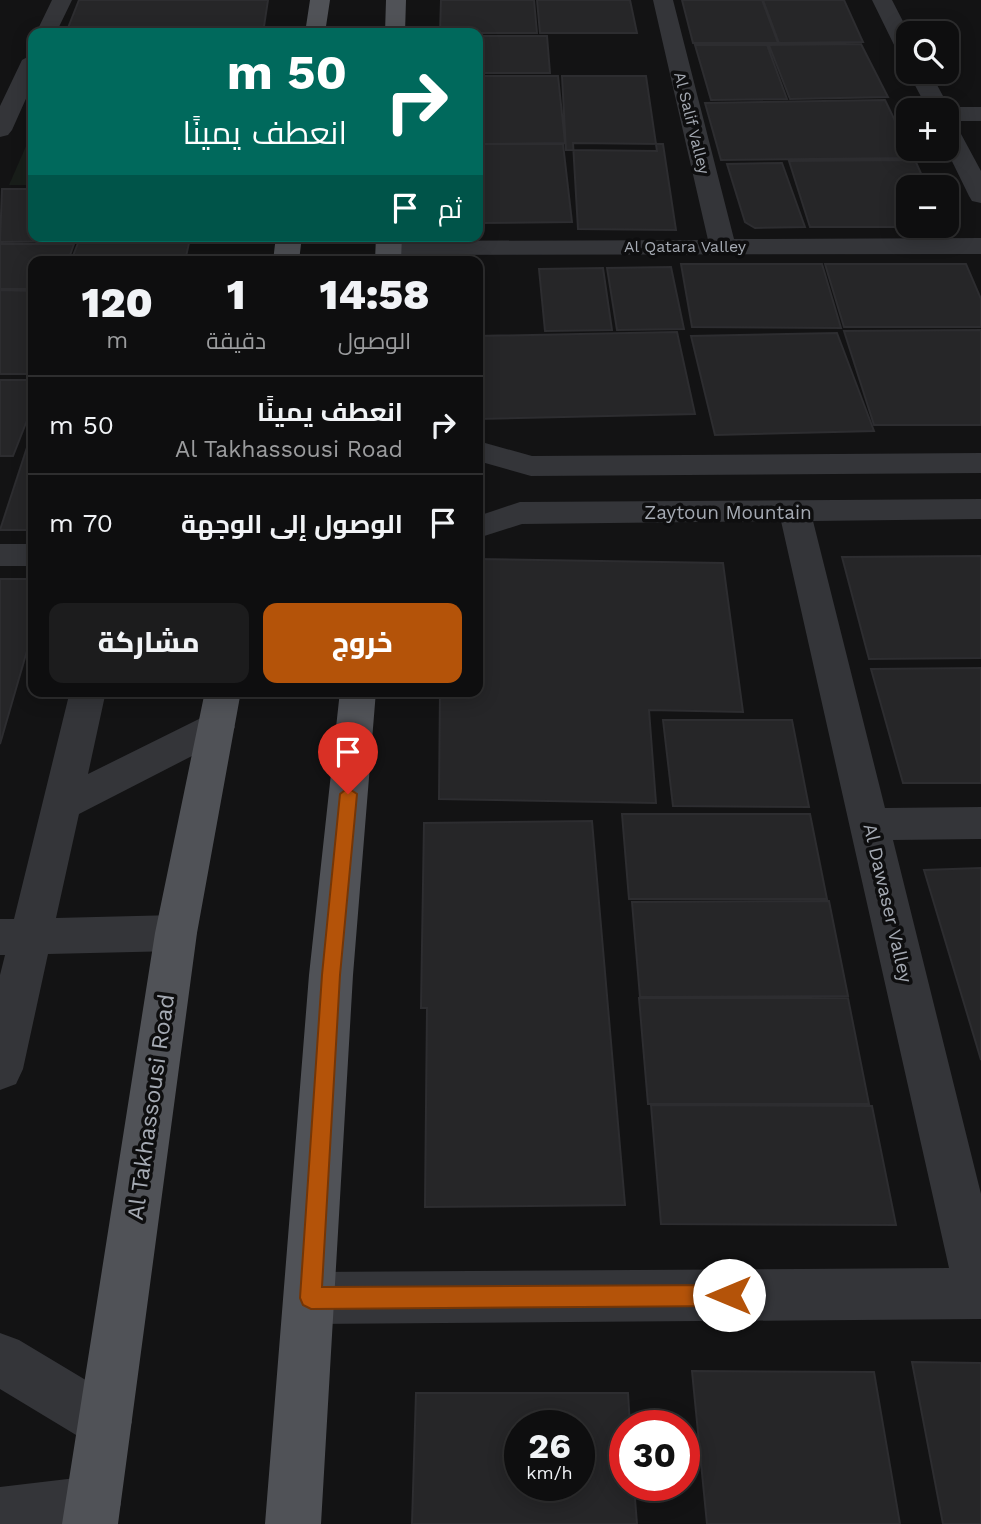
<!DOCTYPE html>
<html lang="ar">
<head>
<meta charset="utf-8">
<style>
  :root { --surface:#0e0e0f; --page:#1c1c1d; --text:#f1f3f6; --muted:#9b9c9e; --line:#2e2e2f; --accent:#b45309 }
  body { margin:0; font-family:"Work Sans",Cairo,sans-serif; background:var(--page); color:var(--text); direction:rtl; height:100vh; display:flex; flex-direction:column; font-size:26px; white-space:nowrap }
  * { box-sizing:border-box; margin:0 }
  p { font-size:23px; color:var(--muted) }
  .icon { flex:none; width:38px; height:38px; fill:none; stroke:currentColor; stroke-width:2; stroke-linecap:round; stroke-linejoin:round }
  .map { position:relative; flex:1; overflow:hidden; direction:ltr }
  .details { position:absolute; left:28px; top:256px; width:455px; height:441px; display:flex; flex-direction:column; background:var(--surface); border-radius:14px; box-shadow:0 4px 18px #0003,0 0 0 2px var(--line); direction:rtl }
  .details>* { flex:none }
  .banner { position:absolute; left:28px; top:28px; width:455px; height:214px; border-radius:14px; box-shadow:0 4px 18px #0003,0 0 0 2px var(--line); direction:rtl; background:#00695c; color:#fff; overflow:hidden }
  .tools { position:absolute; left:896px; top:21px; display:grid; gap:14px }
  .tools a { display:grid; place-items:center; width:63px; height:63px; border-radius:14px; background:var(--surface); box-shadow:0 4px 18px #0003,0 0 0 2px var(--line); font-size:35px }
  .speed { position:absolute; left:504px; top:1410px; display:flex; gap:14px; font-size:35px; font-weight:700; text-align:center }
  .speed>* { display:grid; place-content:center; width:91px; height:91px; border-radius:50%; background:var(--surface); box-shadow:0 4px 18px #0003,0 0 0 2px var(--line); line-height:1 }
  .speed small { font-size:18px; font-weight:400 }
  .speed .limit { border:10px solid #d22; background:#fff; color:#111 }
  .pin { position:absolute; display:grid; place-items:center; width:60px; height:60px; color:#fff; margin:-72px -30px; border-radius:50% 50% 50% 0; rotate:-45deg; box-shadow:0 0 7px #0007 }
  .pin .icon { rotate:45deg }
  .me { position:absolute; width:77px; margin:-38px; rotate:270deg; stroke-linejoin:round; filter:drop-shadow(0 0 5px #0008) }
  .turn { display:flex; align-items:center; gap:24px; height:147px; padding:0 21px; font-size:32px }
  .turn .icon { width:91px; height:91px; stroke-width:2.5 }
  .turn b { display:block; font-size:49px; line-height:60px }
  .then { display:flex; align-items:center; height:66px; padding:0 21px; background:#0003; gap:14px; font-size:26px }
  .eta { display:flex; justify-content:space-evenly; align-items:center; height:119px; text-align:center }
  .eta b { font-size:42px; font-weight:800; line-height:49px }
  .action { display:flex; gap:14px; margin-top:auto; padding:14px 21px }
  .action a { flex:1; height:80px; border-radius:14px; background:var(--accent); color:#fff; font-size:28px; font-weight:800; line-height:80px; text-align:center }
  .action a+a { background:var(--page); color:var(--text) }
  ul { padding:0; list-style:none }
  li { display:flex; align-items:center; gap:21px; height:98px; padding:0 21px; border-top:2px solid var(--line) }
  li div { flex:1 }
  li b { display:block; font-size:26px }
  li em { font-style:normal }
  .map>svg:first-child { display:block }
</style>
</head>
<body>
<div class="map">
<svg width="981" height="1524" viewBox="0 0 981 1524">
  <rect width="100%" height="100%" fill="#131314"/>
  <path fill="#191e1a" d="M30,137H33V185H9Z"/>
  <path fill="#262628" stroke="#2d2d30" stroke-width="2" fill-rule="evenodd" d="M79,0H268L263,33H66Z
    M441,0H534L537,33H440Z
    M537,0H630L637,33H540Z
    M682,0H762L778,43H693Z
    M763,0H844L863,42L779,43Z
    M478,36H547L550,73H478Z
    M861,44L888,97L790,99L769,45Z
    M695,45H767L787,99L711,100Z
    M478,76H558L565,143L478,144Z
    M562,76H646L657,151L566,150Z
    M885,100L913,158L721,160L705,103Z
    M573,143L663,144L676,230L578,229Z
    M478,144H563L572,222L478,223Z
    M915,160L927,187H908V226L944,227H810L789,161Z
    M782,163L805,227L755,228L745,222L727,164Z
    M2,189H33V236H86L84,241L0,242Z
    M90,236H210L89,239Z
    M78,243H189L185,261H71Z
    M0,244H74L68,261H33V289H0Z
    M681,264H822L841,328L692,327Z
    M825,264H966L981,299V327H844Z
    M671,267L684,329L617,330L607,268Z
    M603,268L612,330L545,331L539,269Z
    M0,290L33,291V353L30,362L33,374H0Z
    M981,330V425H874L844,331Z
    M677,332L695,414L478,419V336Z
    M837,333L874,431L715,435L691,336Z
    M0,380H33V405L13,456H0Z
    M33,429V530H0Z
    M981,556V658L869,659L842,557Z
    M478,559L723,563L743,712L649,710L656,803L439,799L440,691H478Z
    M0,579H33V630L0,744Z
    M981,668V783H903L871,669Z
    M663,720H792L809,807L673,806Z
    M622,814H810L827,899H629Z
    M592,821L625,1205L425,1207L427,1008H421L424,823Z
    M981,868V1060L924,870Z
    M829,901L848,996L640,997L632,902Z
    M639,998H848L869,1104H648Z
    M651,1105L872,1106L896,1225L661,1224Z
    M912,1362L981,1363V1524H943Z
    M692,1371L874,1372L900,1524H707Z
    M416,1393H628L630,1426H625V1486H634L637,1524H412ZM520,1426H579V1486H520Z"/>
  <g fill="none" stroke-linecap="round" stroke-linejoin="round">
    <path fill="#343539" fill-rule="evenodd" d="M52,0H72L56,33H36Z
      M653,0H673L734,239L981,238V254L380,255L376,249L380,243L389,241L708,240Z
      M872,0H892L909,33L908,57L897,51Z
      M33,54V83L12,130L8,135L0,137V106L22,60Z
      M908,72H930L949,107H981V121H954L981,171V203L972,201L969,196L946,149L947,110H928Z
      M478,441L532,456L981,453V473L531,476L478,461Z
      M981,499V519L813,521L885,808L981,807V839L893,840L981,1194V1319L311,1324L293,1316L285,1298L293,1280L311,1272L949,1268L781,521L522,524L478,538V516L520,502Z
      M0,544H33V566H0Z
      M70,691H106L88,774L203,717L216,713L229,717L235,727L229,737L79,814L56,918L176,915L191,920L197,933L191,946L176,951L48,954L23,1069L16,1084L0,1090V975L5,955H0V919H14Z
      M0,1333L19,1340L124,1403L132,1422L124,1441L105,1449L86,1441L0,1389Z
      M93,1476L113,1484L121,1504L113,1524H0V1487Z"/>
    <path fill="#505257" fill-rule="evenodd" d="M310,0H330L325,33H305Z
      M386,0H406L405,33H385Z
      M276,236H302L299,261H273Z
      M376,236H402L401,261H375Z
      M205,691H241L197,933L118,1524H62L155,933Z
      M340,691H376L353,975L321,1524H265L309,975Z"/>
  </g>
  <path fill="#b45309" stroke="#753606" stroke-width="2" d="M348,788L357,794L340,975L322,1287L729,1285L737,1288L740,1295L737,1303L729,1306L311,1309L303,1305L300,1298L322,975L340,794Z"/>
  <g text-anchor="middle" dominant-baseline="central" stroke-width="7" stroke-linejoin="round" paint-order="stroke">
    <g font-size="16" fill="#a5aab3" stroke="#0e0e0f">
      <text transform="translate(692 123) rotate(76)">Al Salif Valley</text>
      <text x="685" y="246">Al Qatara Valley</text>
    </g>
    <g font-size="19" fill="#a5aab3" stroke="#0e0e0f">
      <text x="728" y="512">Zaytoun Mountain</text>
      <text transform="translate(888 903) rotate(77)">Al Dawaser Valley</text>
    </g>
    <g font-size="23" fill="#a5aab3" stroke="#0e0e0f">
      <text transform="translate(151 1107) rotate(-82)">Al Takhassousi Road</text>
    </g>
  </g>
</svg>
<div class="tools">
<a><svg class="icon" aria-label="search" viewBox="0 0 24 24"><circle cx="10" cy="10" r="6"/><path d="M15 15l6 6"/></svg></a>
<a>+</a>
<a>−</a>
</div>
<div class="speed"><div>26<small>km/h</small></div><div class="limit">30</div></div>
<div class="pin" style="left:348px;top:794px;background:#d93025"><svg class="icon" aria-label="arrive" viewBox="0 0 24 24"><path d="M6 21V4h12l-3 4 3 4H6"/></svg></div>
<svg class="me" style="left:729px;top:1295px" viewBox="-20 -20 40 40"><circle r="19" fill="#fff"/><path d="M0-13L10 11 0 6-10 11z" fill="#b45309"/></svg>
<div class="banner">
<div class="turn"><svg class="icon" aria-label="right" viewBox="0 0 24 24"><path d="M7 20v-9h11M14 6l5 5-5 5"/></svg><div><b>50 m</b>انعطف يمينًا</div></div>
<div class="then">ثم<svg class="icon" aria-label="arrive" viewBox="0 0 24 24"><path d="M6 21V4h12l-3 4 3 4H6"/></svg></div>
</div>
<section class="details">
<div class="eta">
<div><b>14:58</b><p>الوصول</p></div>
<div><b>1</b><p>دقيقة</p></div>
<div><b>120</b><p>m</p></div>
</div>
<ul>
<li><svg class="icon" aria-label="right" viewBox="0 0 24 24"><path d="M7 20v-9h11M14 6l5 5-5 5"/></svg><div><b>انعطف يمينًا</b><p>Al Takhassousi Road</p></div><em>50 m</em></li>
<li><svg class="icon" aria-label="arrive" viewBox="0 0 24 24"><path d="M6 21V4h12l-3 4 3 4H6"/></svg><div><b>الوصول إلى الوجهة</b></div><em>70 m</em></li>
</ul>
<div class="action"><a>خروج</a><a>مشاركة</a></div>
</section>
</div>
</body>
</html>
